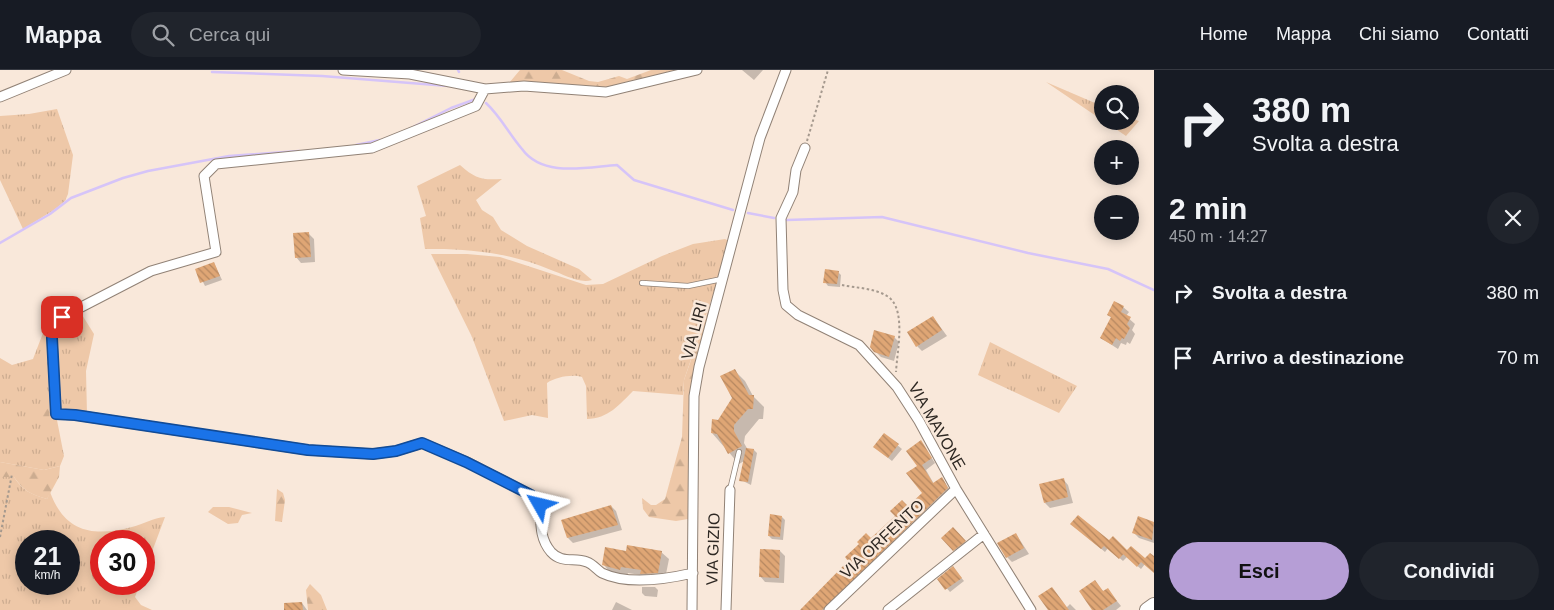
<!DOCTYPE html>
<html lang="it">
<head>
<meta charset="utf-8">
<style>
  :root { --surface:#171b24; --page:#20242c; --text:#f1f3f6; --muted:#9ea1a6; --line:#363941; --accent:#b69ed6 }
  body { margin:0; font-family:Helvetica,sans-serif; background:var(--page); color:var(--text); height:100vh; display:flex; flex-direction:column; font-size:19px; white-space:nowrap }
  * { box-sizing:border-box; margin:0 }
  p { font-size:16px; color:var(--muted) }
  .icon { flex:none; width:28px; height:28px; fill:none; stroke:currentColor; stroke-width:2; stroke-linecap:round; stroke-linejoin:round }
  .map { position:relative; flex:1; overflow:hidden }
  .panel { display:flex; flex-direction:column; background:var(--surface); width:400px }
  .panel>* { flex:none }
  .hud { background:#171b24; color:var(--text); overflow:hidden }
  .buttons { position:absolute; left:1094px; top:15px; display:grid; gap:10px }
  .buttons a { display:grid; place-items:center; width:45px; height:45px; border-radius:50%; background:var(--surface); box-shadow:0 2px 12px #0003; font-size:25px }
  .speed { position:absolute; left:15px; top:460px; display:flex; gap:10px; font-size:25px; font-weight:700; text-align:center }
  .speed>* { display:grid; place-content:center; width:65px; height:65px; border-radius:50%; background:var(--surface); box-shadow:0 2px 12px #0003; line-height:1 }
  .speed small { font-size:12px; font-weight:400 }
  .speed .limit { border:8px solid #d22; background:#fff; color:#111 }
  .pin { position:absolute; display:grid; place-items:center; width:42px; height:42px; color:#fff; margin:-21px; border-radius:10px; box-shadow:0 2px 8px #0006 }
  .me { position:absolute; width:55px; margin:-28px; rotate:307deg; stroke-linejoin:round; filter:drop-shadow(0 0 4px #0008) }
  .turn { display:flex; align-items:center; gap:18px; height:105px; padding:0 15px; font-size:22px }
  .turn .icon { width:65px; height:65px; stroke-width:2.5 }
  .turn b { display:block; font-size:35px; line-height:42px }
  .round { display:grid; place-items:center; flex:none; width:52px; height:52px; border-radius:26px; background:var(--page) }
  .summary { display:flex; align-items:center; justify-content:space-between; height:85px; padding:0 15px }
  h1 { font-size:30px; font-weight:700; line-height:38px }
  .cta { display:flex; gap:10px; margin-top:auto; padding:10px 15px }
  .cta a { flex:1; height:58px; border-radius:30px; background:var(--accent); color:#111; font-size:20px; font-weight:700; line-height:58px; text-align:center }
  .cta a+a { background:var(--page); color:var(--text) }
  ul { padding:0; list-style:none }
  li { display:flex; align-items:center; gap:15px; height:65px; padding:0 15px }
  li div { flex:1 }
  li b { display:block; font-size:19px }
  li em { font-style:normal }
  header { display:flex; align-items:center; gap:30px; box-sizing:border-box; height:70px; padding:0 25px; background:var(--surface); border-bottom:1px solid var(--line) }
  header strong { font-size:24px }
  nav { display:flex; gap:28px; margin-inline-start:auto; font-size:18px }
  .search { width:350px; height:45px; background:var(--page); display:flex; align-items:center; gap:12px; box-sizing:border-box; padding:0 18px; border-radius:28px; color:var(--muted); font-size:19px }
  main { display:flex; flex:1; min-height:0 }
  .map>svg:first-child { display:block }
</style>
</head>
<body>
<header>
<strong>Mappa</strong>
<div class="search"><svg class="icon" aria-label="search" viewBox="0 0 24 24"><circle cx="10" cy="10" r="6"/><path d="M15 15l6 6"/></svg>Cerca qui</div>
<nav><a>Home</a><a>Mappa</a><a>Chi siamo</a><a>Contatti</a></nav>
</header>
<main>
<div class="map">
<svg width="1154" height="540" viewBox="0 0 1154 540">
  <defs>
    <pattern id="grass-tufts" width="24" height="20" patternUnits="userSpaceOnUse" patternTransform="scale(1.25)"><rect width="24" height="20" fill="#eec8a8"/><path d="M3 7l-1-3M5 7V3M7 7l1-3M15 17l-1-3M17 17v-4M19 17l1-3" fill="none" stroke="#ccac90"/></pattern>
    <pattern id="forest-firs" width="22" height="20" patternUnits="userSpaceOnUse" patternTransform="scale(1.25)"><rect width="22" height="20" fill="#eec8a8"/><path d="M5 1l3.5 6h-7zM16 11l3.5 6h-7z" fill="#ccac90"/></pattern>
    <pattern id="building-back-hatch" width="6" height="6" patternUnits="userSpaceOnUse" patternTransform="scale(1.25)"><rect width="6" height="6" fill="#dfa675"/><path d="M-1 5l2 2M0 0l6 6M5-1l2 2" fill="none" stroke="#b58760"/></pattern>
  </defs>
  <rect width="100%" height="100%" fill="#f9e8da"/>
  <path fill="url(#grass-tufts)" fill-rule="evenodd" d="M1046,12L1102,36V50Z
    M57,39L73,85L68,124L65,131L54,140L23,159L0,110V46L29,44Z
    M1130,48L1139,51L1126,66L1104,51H1130Z
    M460,95C476,109 481,110 502,109L476,130L482,140L493,147L501,160L527,176L579,199L592,210C579,214 563,204 551,200C510,183 469,178 425,179L420,148L426,146L417,116Z
    M725,169L731,172L684,310L683,325L633,321C620,334 608,349 587,349L586,316L582,307C572,304 556,307 547,313L548,348L532,345L504,351L472,267L431,184H467L500,187L586,215L603,214L662,186L693,174Z
    M79,240L94,264L86,301L87,344L56,345L64,386L60,396L44,400L0,392V288L12,295L33,289L43,263L51,268L53,259Z
    M990,272L1077,316L1059,343L978,305Z
    M5,406L14,407C23,421 31,424 47,429L50,422C65,463 94,467 132,457C144,454 153,448 165,447L144,503V471H101V514H140L135,527L141,535L152,540H0V407ZM26,471H69V514H26Z
    M213,437H229L252,443L242,445L238,453L228,454L208,442Z"/>
  <path fill="url(#forest-firs)" d="M520,0H562L589,11L598,12L619,6L627,9L651,0H690L604,20L509,13Z
    M717,216L691,323L688,449L676,451L649,447L643,439L642,428L651,435H656L665,429L682,367L684,310Z
    M44,333L50,338L49,348L43,355L36,353L34,347L37,337Z
    M0,392L44,400L60,396L59,407L47,429C30,424 24,421 14,407H0Z
    M277,419L283,423L285,430L282,452L275,451Z
    M310,514L321,525L327,540H308L306,520Z"/>
  <path fill="#0003" d="M742,0H763L754,10Z
    M309,164L314,169L315,192L301,193L296,187Z
    M214,193L222,210L205,216L197,200Z
    M838,202L841,205L840,217L828,216L825,212Z
    M1123,237L1129,242L1126,246L1135,254L1132,260L1135,264L1130,274L1127,272L1126,275L1121,273L1118,279L1101,268L1112,248L1108,245Z
    M933,247L947,266L922,281L917,276Z
    M894,267L899,272L894,291L881,287L871,277Z
    M734,300L745,311L753,326L764,337L763,349H759L745,366L744,373L748,380H754L757,383L751,415L741,410L744,391L739,394L712,363L734,328Z
    M884,364L902,379L892,391L878,380Z
    M921,372L935,393L926,400L934,414L942,408L951,422L830,540H802L850,491L860,474L871,469L923,423L919,397Z
    M1063,409L1068,415L1073,433L1050,438L1045,433L1040,415Z
    M611,436L616,441L622,460L573,473L568,468L563,451Z
    M782,447L785,450L783,470L772,469L769,466Z
    M1139,448L1154,453V473L1139,468L1133,462Z
    M1075,457L1145,490L1154,488V502L1145,494L1141,499L1127,487L1123,491L1108,478L1105,482Z
    M953,459L968,475L957,483L943,468Z
    M1016,464L1029,484L1012,492L1007,487Z
    M780,481L785,486L784,513L765,512L760,506Z
    M627,482H661L669,489L665,509L628,503L627,507L610,502L603,494Z
    M956,501L964,511L950,522L939,509Z
    M1095,512L1104,522L1108,520L1121,536L1116,540H1094Z
    M642,517H655L658,520L657,527L645,526L642,523Z
    M616,532L632,540H612Z
    M302,533L307,540H286Z
    M1070,534L1076,540H1050L1067,537Z"/>
  <g fill="none" stroke-linecap="round" stroke-linejoin="round">
    <path stroke="#d6c4f8" stroke-width="2.5" d="M458,0L459,2
      M212,2L322,6L448,16
      M486,33C501,47 509,64 522,79C543,108 587,97 617,95L634,110L733,140
      M413,57L451,38L476,29
      M356,75L380,70
      M748,143L774,148
      M787,150L882,147L1028,183L1108,199L1154,220
      M0,173L50,144L71,128L123,108L148,101L229,86L299,81"/>
  </g>
  <path fill="url(#building-back-hatch)" d="M309,162L311,187L295,188L293,163Z
    M214,192L220,206L200,213L195,199Z
    M825,199L839,201L837,214L823,213Z
    M1114,231L1124,236L1121,242L1131,247L1127,254L1130,258L1124,269L1122,268L1120,271L1116,268L1112,275L1100,268L1111,247L1107,245Z
    M933,246L942,260L916,277L907,262Z
    M874,260L895,266L889,287L874,282L870,277Z
    M735,299L749,325H754L753,339H748L734,355V361L742,376L728,384L717,364L711,363L712,349L718,350L732,328L720,306Z
    M884,363L899,374L888,388L873,377Z
    M921,370L932,388L922,395L933,413L942,407L948,418L822,540H800L848,491L845,487L859,474L857,472L866,463L871,468L895,446L890,441L902,430L908,436L922,423L906,403L917,396L906,381Z
    M746,378L754,379L748,412L739,411Z
    M1064,408L1068,427L1044,433L1039,414Z
    M611,435L618,455L567,468L561,450Z
    M770,444L782,446L780,467L768,466Z
    M1078,445L1109,470L1113,466L1127,480L1119,489L1104,476L1101,479L1070,454Z
    M1138,446L1154,452L1152,470L1132,463Z
    M953,457L966,471L953,481L941,468Z
    M1016,463L1024,478L1006,488L997,473Z
    M627,475L662,481L658,503L640,504L641,500L621,497L620,500L602,495L605,477L626,481Z
    M1131,476L1145,488L1150,483L1154,486V503L1141,492L1137,497L1123,484Z
    M760,479L780,480L779,508L759,507Z
    M953,496L962,508L945,520L937,509Z
    M1095,510L1103,521L1108,518L1117,531L1103,540H1092L1079,521Z
    M1052,517L1069,540H1048L1038,526Z
    M302,532L303,540H284V533Z"/>
  <g fill="none" stroke-linecap="round" stroke-linejoin="round">
    <defs>
      <path id="service" d="M642,213L688,216L722,209
        M730,420L739,382"/>
      <path id="minor" d="M343,0L410,4L485,19L524,16L606,22L697,0
        M485,19L476,36L372,78L216,94L204,106L216,182L151,201L62,247L54,256L52,268L56,344L75,345L308,380L373,384L396,381L422,373L467,392L531,425L540,435C541,452 539,468 551,482C562,494 574,487 587,492C593,494 597,500 602,503C627,515 667,509 693,503
        M0,27L66,0
        M805,78L796,100L793,122L781,148L783,220L786,235L798,245L859,275L897,317L919,351L956,419L1031,540
        M692,540L694,326L699,297L760,68L786,0
        M726,540L730,420
        M829,540L956,419
        M888,540L984,464"/>
      <path id="primary" d="M1147,540L1154,535"/>
    </defs>
    <use href="#service" stroke="#918276" stroke-width="6"/>
    <use href="#minor" stroke="#918276" stroke-width="11"/>
    <use href="#primary" stroke="#918276" stroke-width="16"/>
    <path stroke="#a5998e" stroke-width="2" stroke-dasharray="2.5 2.5" stroke-linecap="butt" d="M807,71L828,0
      M842,215C856,218 874,218 887,226C907,238 897,281 896,302
      M0,467L12,404"/>
    <use href="#service" stroke="#fff" stroke-width="4.5"/>
    <use href="#minor" stroke="#fff" stroke-width="9"/>
    <use href="#primary" stroke="#fff" stroke-width="14"/>
  </g>
  <g fill="none" stroke-linecap="round" stroke-linejoin="round">
    <defs>
      <path id="route" d="M62,247L54,256L52,268L56,344L75,345L308,380L373,384L396,381L422,373L466,392L531,425L540,435"/>
    </defs>
    <use href="#route" stroke="#114b97" stroke-width="12"/>
    <use href="#route" stroke="#1a73e8" stroke-width="9"/>
  </g>
  <g text-anchor="middle" dominant-baseline="central" stroke-width="5" stroke-linejoin="round" paint-order="stroke">
    <g font-size="16" fill="#2e2823" stroke="#f9e8da">
      <text transform="translate(694 261) rotate(-75)">VIA LIRI</text>
      <text transform="translate(937 356) rotate(60)">VIA MAVONE</text>
      <text transform="translate(882 469) rotate(-43)">VIA ORFENTO</text>
      <text transform="translate(713 479) rotate(-88)">VIA GIZIO</text>
    </g>
  </g>
</svg>
<div class="buttons">
<a><svg class="icon" aria-label="search" viewBox="0 0 24 24"><circle cx="10" cy="10" r="6"/><path d="M15 15l6 6"/></svg></a>
<a>+</a>
<a>−</a>
</div>
<div class="speed"><div>21<small>km/h</small></div><div class="limit">30</div></div>
<div class="pin" style="left:62px;top:247px;background:#d93025"><svg class="icon" aria-label="arrive" viewBox="0 0 24 24"><path d="M6 21V4h12l-3 4 3 4H6"/></svg></div>
<svg class="me" style="left:540px;top:435px" viewBox="-20 -20 40 40"><path d="M0-17L14 15 0 8-14 15z" fill="#1a73e8" stroke="#fff" stroke-width="4"/></svg>
</div>
<section class="panel">
<div class="hud">
<div class="turn"><svg class="icon" aria-label="right" viewBox="0 0 24 24"><path d="M7 20v-9h11M14 6l5 5-5 5"/></svg><div><b>380 m</b>Svolta a destra</div></div>
</div>
<div class="summary"><div><h1>2 min</h1><p>450 m · 14:27</p></div><a class="round"><svg class="icon" aria-label="close" viewBox="0 0 24 24"><path d="M6 6l12 12M18 6L6 18"/></svg></a></div>
<ul>
<li><svg class="icon" aria-label="right" viewBox="0 0 24 24"><path d="M7 20v-9h11M14 6l5 5-5 5"/></svg><div><b>Svolta a destra</b></div><em>380 m</em></li>
<li><svg class="icon" aria-label="arrive" viewBox="0 0 24 24"><path d="M6 21V4h12l-3 4 3 4H6"/></svg><div><b>Arrivo a destinazione</b></div><em>70 m</em></li>
</ul>
<div class="cta"><a>Esci</a><a>Condividi</a></div>
</section>
</main>
</body>
</html>
